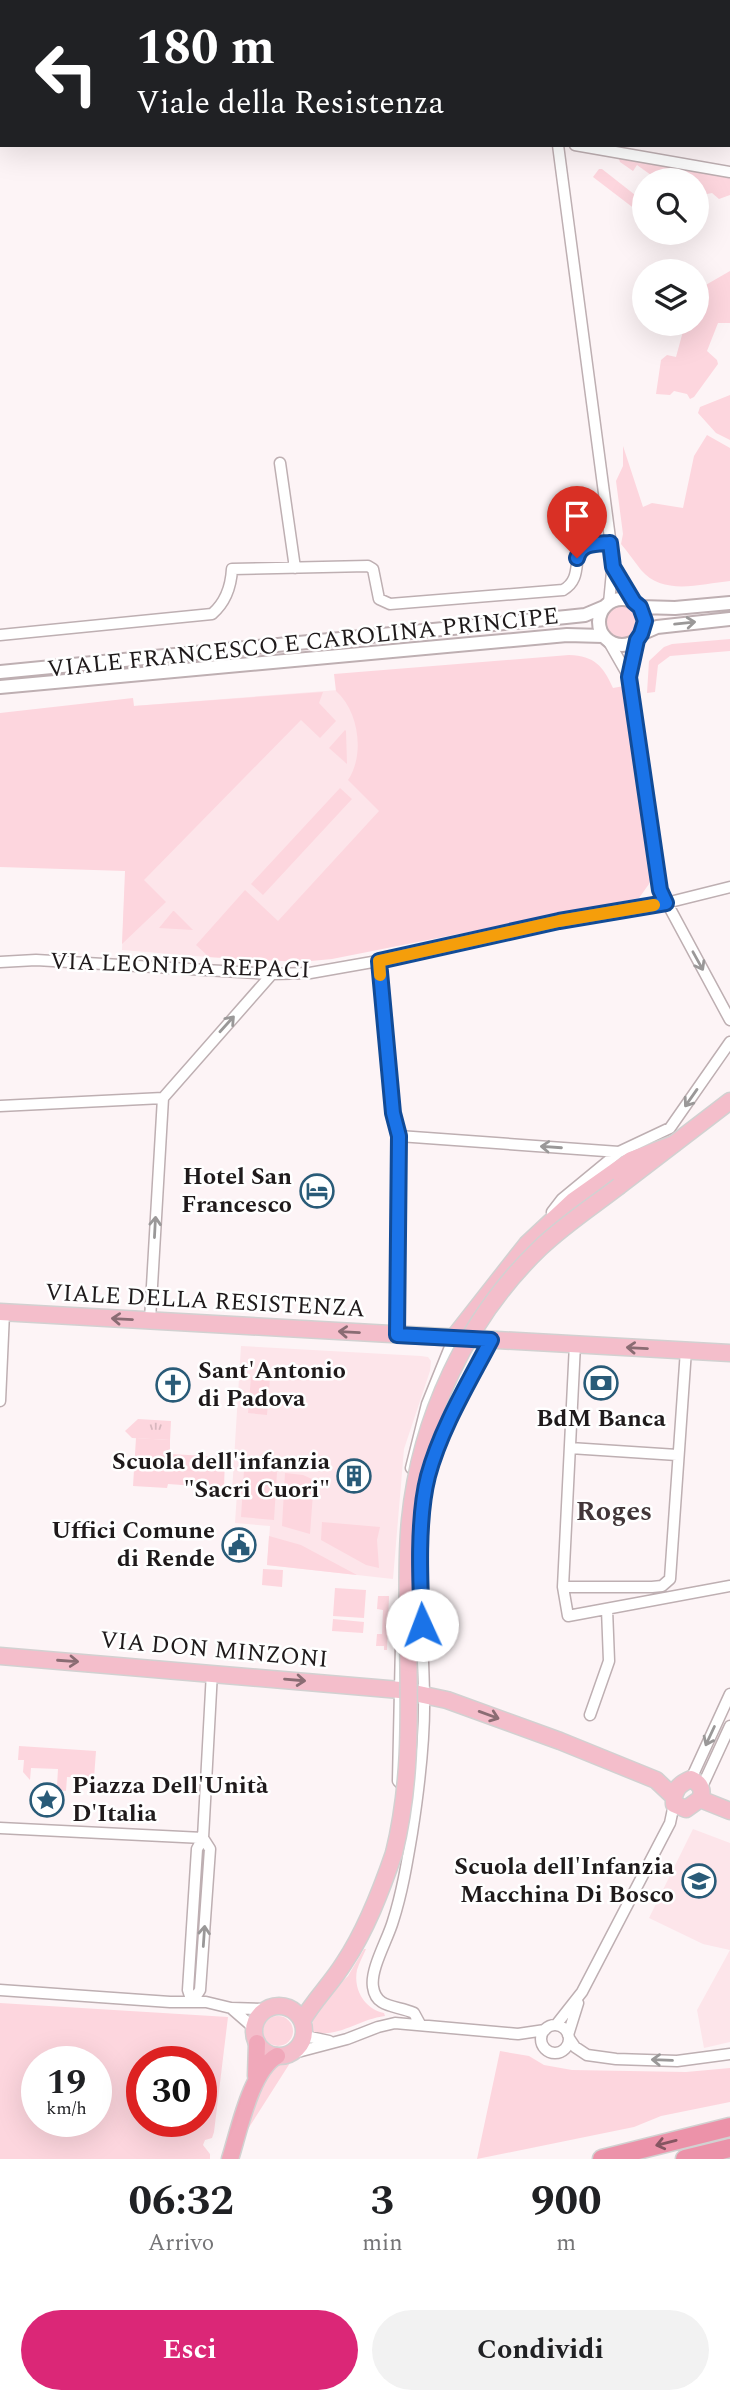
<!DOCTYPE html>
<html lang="it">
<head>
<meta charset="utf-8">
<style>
  :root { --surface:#fff; --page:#f2f2f2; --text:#202124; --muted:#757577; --accent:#db2777 }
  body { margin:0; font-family:Spectral,serif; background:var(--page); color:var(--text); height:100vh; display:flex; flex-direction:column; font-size:26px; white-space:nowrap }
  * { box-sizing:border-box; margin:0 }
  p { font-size:23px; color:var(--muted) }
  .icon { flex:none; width:38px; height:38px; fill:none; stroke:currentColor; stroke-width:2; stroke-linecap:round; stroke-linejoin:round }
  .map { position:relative; height:2159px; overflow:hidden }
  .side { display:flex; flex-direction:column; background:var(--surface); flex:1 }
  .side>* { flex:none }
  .guide { position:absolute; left:0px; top:0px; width:732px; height:147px; box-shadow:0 7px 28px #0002; background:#202124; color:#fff; overflow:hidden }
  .buttons { position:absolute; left:632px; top:168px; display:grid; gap:14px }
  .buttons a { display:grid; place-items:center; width:77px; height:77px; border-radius:50%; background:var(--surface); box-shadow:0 7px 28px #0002; font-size:35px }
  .speed { position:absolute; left:21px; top:2046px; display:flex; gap:14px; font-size:35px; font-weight:700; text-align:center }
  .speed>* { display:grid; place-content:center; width:91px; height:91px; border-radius:50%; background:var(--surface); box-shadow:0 7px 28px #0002; line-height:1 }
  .speed small { font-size:18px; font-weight:400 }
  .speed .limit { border:10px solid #d22; background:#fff; color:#111 }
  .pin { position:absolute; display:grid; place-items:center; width:60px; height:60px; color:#fff; margin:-72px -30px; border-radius:50% 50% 50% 0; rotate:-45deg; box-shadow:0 0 7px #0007 }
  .pin .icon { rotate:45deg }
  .me { position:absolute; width:77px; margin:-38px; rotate:358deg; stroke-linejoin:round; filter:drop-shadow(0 0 5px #0008) }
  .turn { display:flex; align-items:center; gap:24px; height:147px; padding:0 21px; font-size:32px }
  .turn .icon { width:91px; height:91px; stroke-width:2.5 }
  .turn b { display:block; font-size:49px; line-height:60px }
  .eta { display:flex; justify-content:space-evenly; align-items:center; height:119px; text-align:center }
  .eta b { font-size:42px; font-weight:700; line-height:49px }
  .action { display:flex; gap:14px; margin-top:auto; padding:14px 21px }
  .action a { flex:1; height:80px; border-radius:42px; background:var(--accent); color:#fff; font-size:28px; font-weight:700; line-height:80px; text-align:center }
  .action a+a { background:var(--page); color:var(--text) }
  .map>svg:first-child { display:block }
</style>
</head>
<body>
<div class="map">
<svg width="730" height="2159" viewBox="0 0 730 2159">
  <defs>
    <pattern id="park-tufts" width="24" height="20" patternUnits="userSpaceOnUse" patternTransform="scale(1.75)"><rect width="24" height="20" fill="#fdd6de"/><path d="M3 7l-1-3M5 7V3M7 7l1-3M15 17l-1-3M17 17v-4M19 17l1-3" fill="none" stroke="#d8b7be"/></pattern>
  </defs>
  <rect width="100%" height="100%" fill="#fdf4f6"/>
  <path fill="#fde5ea" d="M364,688L391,856L257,961L122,950L133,706Z
    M241,1346L421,1356L428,1357L431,1361L430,1371L404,1449L393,1579L267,1565L270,1526L235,1523L237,1493L232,1492Z
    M693,1829L730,1843V2042L704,2048L697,2010L730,1950L703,1944L649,1918Z"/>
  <path fill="#fdd6de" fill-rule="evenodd" d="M624,156L730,175V195L719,199L712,193L697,196L696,180H658L637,165L633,171L620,162L619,159Z
    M599,169H602L644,202V216L593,177Z
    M730,271V323H718L707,351L717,360L718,364L694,397L690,399L687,394L674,391L670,395L656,394L661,360L667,355L676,357L685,324H696L697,290Z
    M730,395V440L716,433L698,413L700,407Z
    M707,435L730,448V581C700,584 663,596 641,570C634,561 628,552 621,544L623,534L616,481L623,466V446L643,507L652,503L683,508L694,456Z
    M606 621a17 17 0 1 1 34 0a17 17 0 1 1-34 0Z
    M730,639V651L670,656L658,665L655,692L647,693L649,661L664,647L672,644Z
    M569,655C595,656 603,666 613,688L624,686L650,878L649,884L639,898L332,959L301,962L209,957L196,945L245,890L278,921L379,811L348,780C365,755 359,711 336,691L334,674Z
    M323,692L319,703L336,721L320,738L301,720L144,880L166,902L122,944L125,871L0,867V713L133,698L134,706Z
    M345,730L346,731L347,764L329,748Z
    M340,788L352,799L263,895L251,884Z
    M173,911H174L193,930L159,928Z
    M251,1377L270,1378L267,1415L248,1413Z
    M136,1438L170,1440V1454L225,1457L224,1488L168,1484L167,1488L133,1486Z
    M244,1470L277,1472L274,1520L241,1517Z
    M285,1473L303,1475L314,1480L310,1534L282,1526Z
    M322,1522L380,1527L377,1540L379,1568L366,1565L321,1540Z
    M269,1536L301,1545L357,1575L267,1565Z
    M263,1569L283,1570L282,1587L262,1585Z
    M335,1588L366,1590L364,1618L333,1616Z
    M378,1596H389L387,1650H384V1646H376L377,1634H382L383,1610L377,1609Z
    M333,1619L364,1622L363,1633L332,1631Z
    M19,1746L96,1751L94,1778L67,1777L66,1791L57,1790V1796L48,1795L45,1793L46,1786H57L58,1769L31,1768L30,1780L23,1772L24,1760H18Z
    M201,1849H205L195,1989H191Z
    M364,1949H366C363,1956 359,1963 357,1970C353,1990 365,2009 384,2013L385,2016C360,2019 342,2036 316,2033L313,2031L312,2017L328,1995L348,1976Z
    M0,2003L228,2017L214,2132L212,2138L205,2140L203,2145L210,2154V2159H0ZM37,2062H96V2121H37ZM142,2062H201V2121H142Z
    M263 2031a15 15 0 1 1 30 0a15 15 0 1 1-30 0Z
    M500,2051L529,2056L544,2065L572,2070L686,2072L730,2068V2102L661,2116L634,2127L477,2159Z
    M290,2063L248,2129L264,2075L270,2065Z"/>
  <path fill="url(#park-tufts)" d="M138,1419L171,1421L170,1440L132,1438L125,1431Z"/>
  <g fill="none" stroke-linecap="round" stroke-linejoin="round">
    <defs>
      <path id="minor" d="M319,0V2
        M388,0V2
        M0,84H2
        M558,145L613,561L609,603
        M575,145L730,172
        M280,463L295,568
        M613,567L634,602
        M0,635L212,614C226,602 231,587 232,569L368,566L373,569L379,599L390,604L563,590C585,578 570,552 586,545C593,543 603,544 610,543
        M609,642L629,677L660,890L730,1020
        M629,677L637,640
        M378,961L393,1113L399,1136L397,1335
        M0,962L36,960L272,974L310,973L378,961L559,921L666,903L730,887
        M0,1106L163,1098
        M399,1136L619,1152
        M552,1212L562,1199L619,1152L670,1128L730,1042
        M150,1320L163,1098L272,974
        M575,1344L563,1587L568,1616L730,1586
        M0,1401L4,1313
        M570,1448L677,1455
        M411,1468L427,1404L454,1337
        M563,1587H652L662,1586L670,1579L686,1350
        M401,1644L398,1781L402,1785
        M590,1715L609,1661L607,1609
        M691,1779L730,1694
        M701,1789L730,1726
        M0,1828L203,1838
        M0,1990L170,2002H206L231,2008L265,2009
        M192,2002L188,1990L197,1849L203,1838L212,1672
        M192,2002L200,1990L210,1849L203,1838
        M231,2008L254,2028
        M420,2024L414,2013C397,2005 376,2009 373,1987C370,1969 388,1939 393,1921C402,1893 407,1863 412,1833C419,1788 425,1742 424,1696C423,1625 414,1551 427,1480C436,1431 468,1384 491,1340
        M556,2025L582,1992L670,1823L674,1804
        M541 2039a14 14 0 1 1 28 0a14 14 0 1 1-28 0Z
        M304,2031L310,2037L329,2041
        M568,2035L578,2003
        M569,2038L575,2047L587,2055L616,2059L677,2061L730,2054
        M290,2054L347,2039L378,2027L395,2023L518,2034L545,2030"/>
      <path id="tertiary" d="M599 622a23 23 0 1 1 46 0a23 23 0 1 1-46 0Z
        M640,607L675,608L730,603
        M641,634L657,627L730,619
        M0,672L566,617L585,615L604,607
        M0,687L567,635L603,636"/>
      <path id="primary" d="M619,1186L730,1101
        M0,1312L730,1353
        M454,1337L527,1244L573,1201L631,1160L674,1144
        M0,1656L400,1690L447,1700L560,1741L656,1780L673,1796
        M691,1779C700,1783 704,1790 700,1799L686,1809L674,1804C673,1790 679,1784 691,1779Z
        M700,1799L730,1811
        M254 2031a25 25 0 1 1 50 0a25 25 0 1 1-50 0Z
        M302,2021C314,2000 331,1984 344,1963C366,1930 381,1891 394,1853"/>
      <path id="trunk" d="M256,2076L257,2043
        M230,2159C239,2131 251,2070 277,2056"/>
      <path id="motorway" d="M602,2159L730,2127
        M685,2159L730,2148"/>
    </defs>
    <use href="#minor" stroke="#beafb2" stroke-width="13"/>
    <use href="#tertiary" stroke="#beafb2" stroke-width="16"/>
    <use href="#primary" stroke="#d2d1d1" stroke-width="19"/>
    <use href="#trunk" stroke="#d2d1d1" stroke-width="19"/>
    <use href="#motorway" stroke="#d2d1d1" stroke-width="21"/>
    <use href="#minor" stroke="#fff" stroke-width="10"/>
    <use href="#tertiary" stroke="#fff" stroke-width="12"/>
    <use href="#primary" stroke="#f4becb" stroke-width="16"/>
    <use href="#trunk" stroke="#f0a8ba" stroke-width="16"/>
    <use href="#motorway" stroke="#ec92a9" stroke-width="18"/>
    <defs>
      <path id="primary-bridge" d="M394,1853C412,1780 409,1711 408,1637C408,1598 406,1559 410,1520C420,1419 466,1319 540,1248C564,1225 593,1206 619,1186"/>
    </defs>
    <use href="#primary-bridge" stroke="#d2d1d1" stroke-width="19" stroke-linecap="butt"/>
    <use href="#primary-bridge" stroke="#f4becb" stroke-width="16"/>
  </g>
  <defs><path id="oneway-shaft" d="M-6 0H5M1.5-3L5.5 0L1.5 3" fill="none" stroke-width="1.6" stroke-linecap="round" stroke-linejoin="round" transform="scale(1.75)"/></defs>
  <g stroke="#9a9898">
    <use href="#oneway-shaft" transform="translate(685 623) rotate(-6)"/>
    <use href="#oneway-shaft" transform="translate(698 961) rotate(61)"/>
    <use href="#oneway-shaft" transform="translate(227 1024) rotate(-48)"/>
    <use href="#oneway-shaft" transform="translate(691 1098) rotate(125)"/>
    <use href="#oneway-shaft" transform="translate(551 1147) rotate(-176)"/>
    <use href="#oneway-shaft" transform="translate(155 1227) rotate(-87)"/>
    <use href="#oneway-shaft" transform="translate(710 1736) rotate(115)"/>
    <use href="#oneway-shaft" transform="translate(204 1936) rotate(-86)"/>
    <use href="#oneway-shaft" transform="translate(662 2060) rotate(-178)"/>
  </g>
  <g stroke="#8a6c73">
    <use href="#oneway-shaft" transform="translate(122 1319) rotate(-177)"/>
    <use href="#oneway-shaft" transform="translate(349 1332) rotate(-177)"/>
    <use href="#oneway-shaft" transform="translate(637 1348) rotate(-177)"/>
    <use href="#oneway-shaft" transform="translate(68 1661) rotate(4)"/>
    <use href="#oneway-shaft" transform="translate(295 1680) rotate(5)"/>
    <use href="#oneway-shaft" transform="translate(489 1715) rotate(20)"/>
  </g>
  <use stroke="#865662" href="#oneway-shaft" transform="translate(666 2143) rotate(166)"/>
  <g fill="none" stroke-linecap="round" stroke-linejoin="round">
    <defs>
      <path id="route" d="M422,1625C420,1581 417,1519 428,1476C441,1428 468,1384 491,1340L397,1335L399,1136L393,1113L379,961L559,921L666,903L660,890L629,677L637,640L641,634L645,621L640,607L634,602L613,567L610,543C597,544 581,542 577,558"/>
    </defs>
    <use href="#route" stroke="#114b97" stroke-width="18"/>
    <use href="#route" stroke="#1a73e8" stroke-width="12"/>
    <path stroke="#f59e0b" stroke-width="12" d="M380,975L379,961L559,921L654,905"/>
  </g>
  <defs>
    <symbol id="hotel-ring" viewBox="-11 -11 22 22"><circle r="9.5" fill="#fff" stroke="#295b78" stroke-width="1.5"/><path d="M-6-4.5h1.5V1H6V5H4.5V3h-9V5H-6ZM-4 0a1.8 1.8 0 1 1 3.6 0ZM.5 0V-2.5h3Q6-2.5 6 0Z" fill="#295b78"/></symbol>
    <symbol id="bank-ring" viewBox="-11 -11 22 22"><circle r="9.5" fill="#fff" stroke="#295b78" stroke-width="1.5"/><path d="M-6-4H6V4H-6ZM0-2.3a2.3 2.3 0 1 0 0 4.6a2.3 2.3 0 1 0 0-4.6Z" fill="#295b78"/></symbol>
    <symbol id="church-ring" viewBox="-11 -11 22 22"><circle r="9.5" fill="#fff" stroke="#295b78" stroke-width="1.5"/><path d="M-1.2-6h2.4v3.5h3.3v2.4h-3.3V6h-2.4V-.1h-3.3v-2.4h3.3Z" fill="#295b78"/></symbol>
    <symbol id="building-ring" viewBox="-11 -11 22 22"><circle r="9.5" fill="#fff" stroke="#295b78" stroke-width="1.5"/><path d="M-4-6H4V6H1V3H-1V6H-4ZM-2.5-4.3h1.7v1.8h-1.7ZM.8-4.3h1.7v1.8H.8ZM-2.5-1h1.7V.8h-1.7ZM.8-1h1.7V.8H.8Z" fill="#295b78"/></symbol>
    <symbol id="civic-ring" viewBox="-11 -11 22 22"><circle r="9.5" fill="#fff" stroke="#295b78" stroke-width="1.5"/><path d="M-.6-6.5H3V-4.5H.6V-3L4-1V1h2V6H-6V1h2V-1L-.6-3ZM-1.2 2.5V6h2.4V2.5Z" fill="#295b78"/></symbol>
    <symbol id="sight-ring" viewBox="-11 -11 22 22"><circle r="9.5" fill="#fff" stroke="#295b78" stroke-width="1.5"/><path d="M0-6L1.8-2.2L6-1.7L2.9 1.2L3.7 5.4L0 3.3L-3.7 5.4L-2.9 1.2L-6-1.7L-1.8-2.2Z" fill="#295b78"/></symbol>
    <symbol id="school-ring" viewBox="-11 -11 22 22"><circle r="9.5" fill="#fff" stroke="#295b78" stroke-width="1.5"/><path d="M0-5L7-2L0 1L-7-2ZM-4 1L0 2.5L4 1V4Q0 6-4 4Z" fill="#295b78"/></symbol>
  </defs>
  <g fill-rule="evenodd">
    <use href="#hotel-ring" x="298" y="1172" width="38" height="38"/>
    <use href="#bank-ring" x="582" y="1364" width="38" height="38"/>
    <use href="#church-ring" x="154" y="1366" width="38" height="38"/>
    <use href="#building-ring" x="335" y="1457" width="38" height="38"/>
    <use href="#civic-ring" x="220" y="1526" width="38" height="38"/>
    <use href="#sight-ring" x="28" y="1781" width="38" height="38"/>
    <use href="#school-ring" x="680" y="1862" width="38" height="38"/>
  </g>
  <g text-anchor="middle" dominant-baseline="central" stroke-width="5" stroke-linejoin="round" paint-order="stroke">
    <g font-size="24" fill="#1f1a1b" stroke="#fff">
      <text transform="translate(303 643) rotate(-6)">VIALE FRANCESCO E CAROLINA PRINCIPE</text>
      <text transform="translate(180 966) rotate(2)">VIA LEONIDA REPACI</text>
      <text transform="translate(205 1301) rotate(3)">VIALE DELLA RESISTENZA</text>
      <text transform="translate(214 1650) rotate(5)">VIA DON MINZONI</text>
    </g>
    <g font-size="24" font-weight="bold" fill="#1f1a1b" stroke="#fff" text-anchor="end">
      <text x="292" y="1177">Hotel San<tspan x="292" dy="28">Francesco</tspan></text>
      <text x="198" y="1371" text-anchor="start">Sant'Antonio<tspan x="198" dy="28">di Padova</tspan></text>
      <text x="601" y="1419" text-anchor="middle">BdM Banca</text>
      <text x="330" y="1462">Scuola dell'infanzia<tspan x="330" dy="28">"Sacri Cuori"</tspan></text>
      <text x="215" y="1531">Uffici Comune<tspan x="215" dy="28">di Rende</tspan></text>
      <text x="72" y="1786" text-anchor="start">Piazza Dell'Unità<tspan x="72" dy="28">D'Italia</tspan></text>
      <text x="674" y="1867">Scuola dell'Infanzia<tspan x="674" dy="28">Macchina Di Bosco</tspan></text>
    </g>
    <g font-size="28" font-weight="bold" fill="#423639" stroke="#fff">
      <text x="614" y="1511">Roges</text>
    </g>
  </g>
</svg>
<div class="buttons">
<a><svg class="icon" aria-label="search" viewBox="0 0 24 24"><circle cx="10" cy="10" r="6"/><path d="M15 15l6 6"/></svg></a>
<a><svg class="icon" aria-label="layers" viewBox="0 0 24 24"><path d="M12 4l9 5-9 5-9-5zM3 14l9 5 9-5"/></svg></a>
</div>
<div class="speed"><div>19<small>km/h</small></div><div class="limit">30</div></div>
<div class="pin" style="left:577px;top:558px;background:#d93025"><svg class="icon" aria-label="arrive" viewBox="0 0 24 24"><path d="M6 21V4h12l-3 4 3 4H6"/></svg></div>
<svg class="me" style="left:422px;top:1625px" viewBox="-20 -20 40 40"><circle r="19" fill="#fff"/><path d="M0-13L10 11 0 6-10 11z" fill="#1a73e8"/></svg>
<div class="guide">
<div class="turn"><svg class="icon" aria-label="left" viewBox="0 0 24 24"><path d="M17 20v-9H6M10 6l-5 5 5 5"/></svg><div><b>180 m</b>Viale della Resistenza</div></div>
</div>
</div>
<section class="side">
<div class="eta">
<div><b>06:32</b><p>Arrivo</p></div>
<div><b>3</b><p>min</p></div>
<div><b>900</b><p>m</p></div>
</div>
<div class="action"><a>Esci</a><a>Condividi</a></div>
</section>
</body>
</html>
